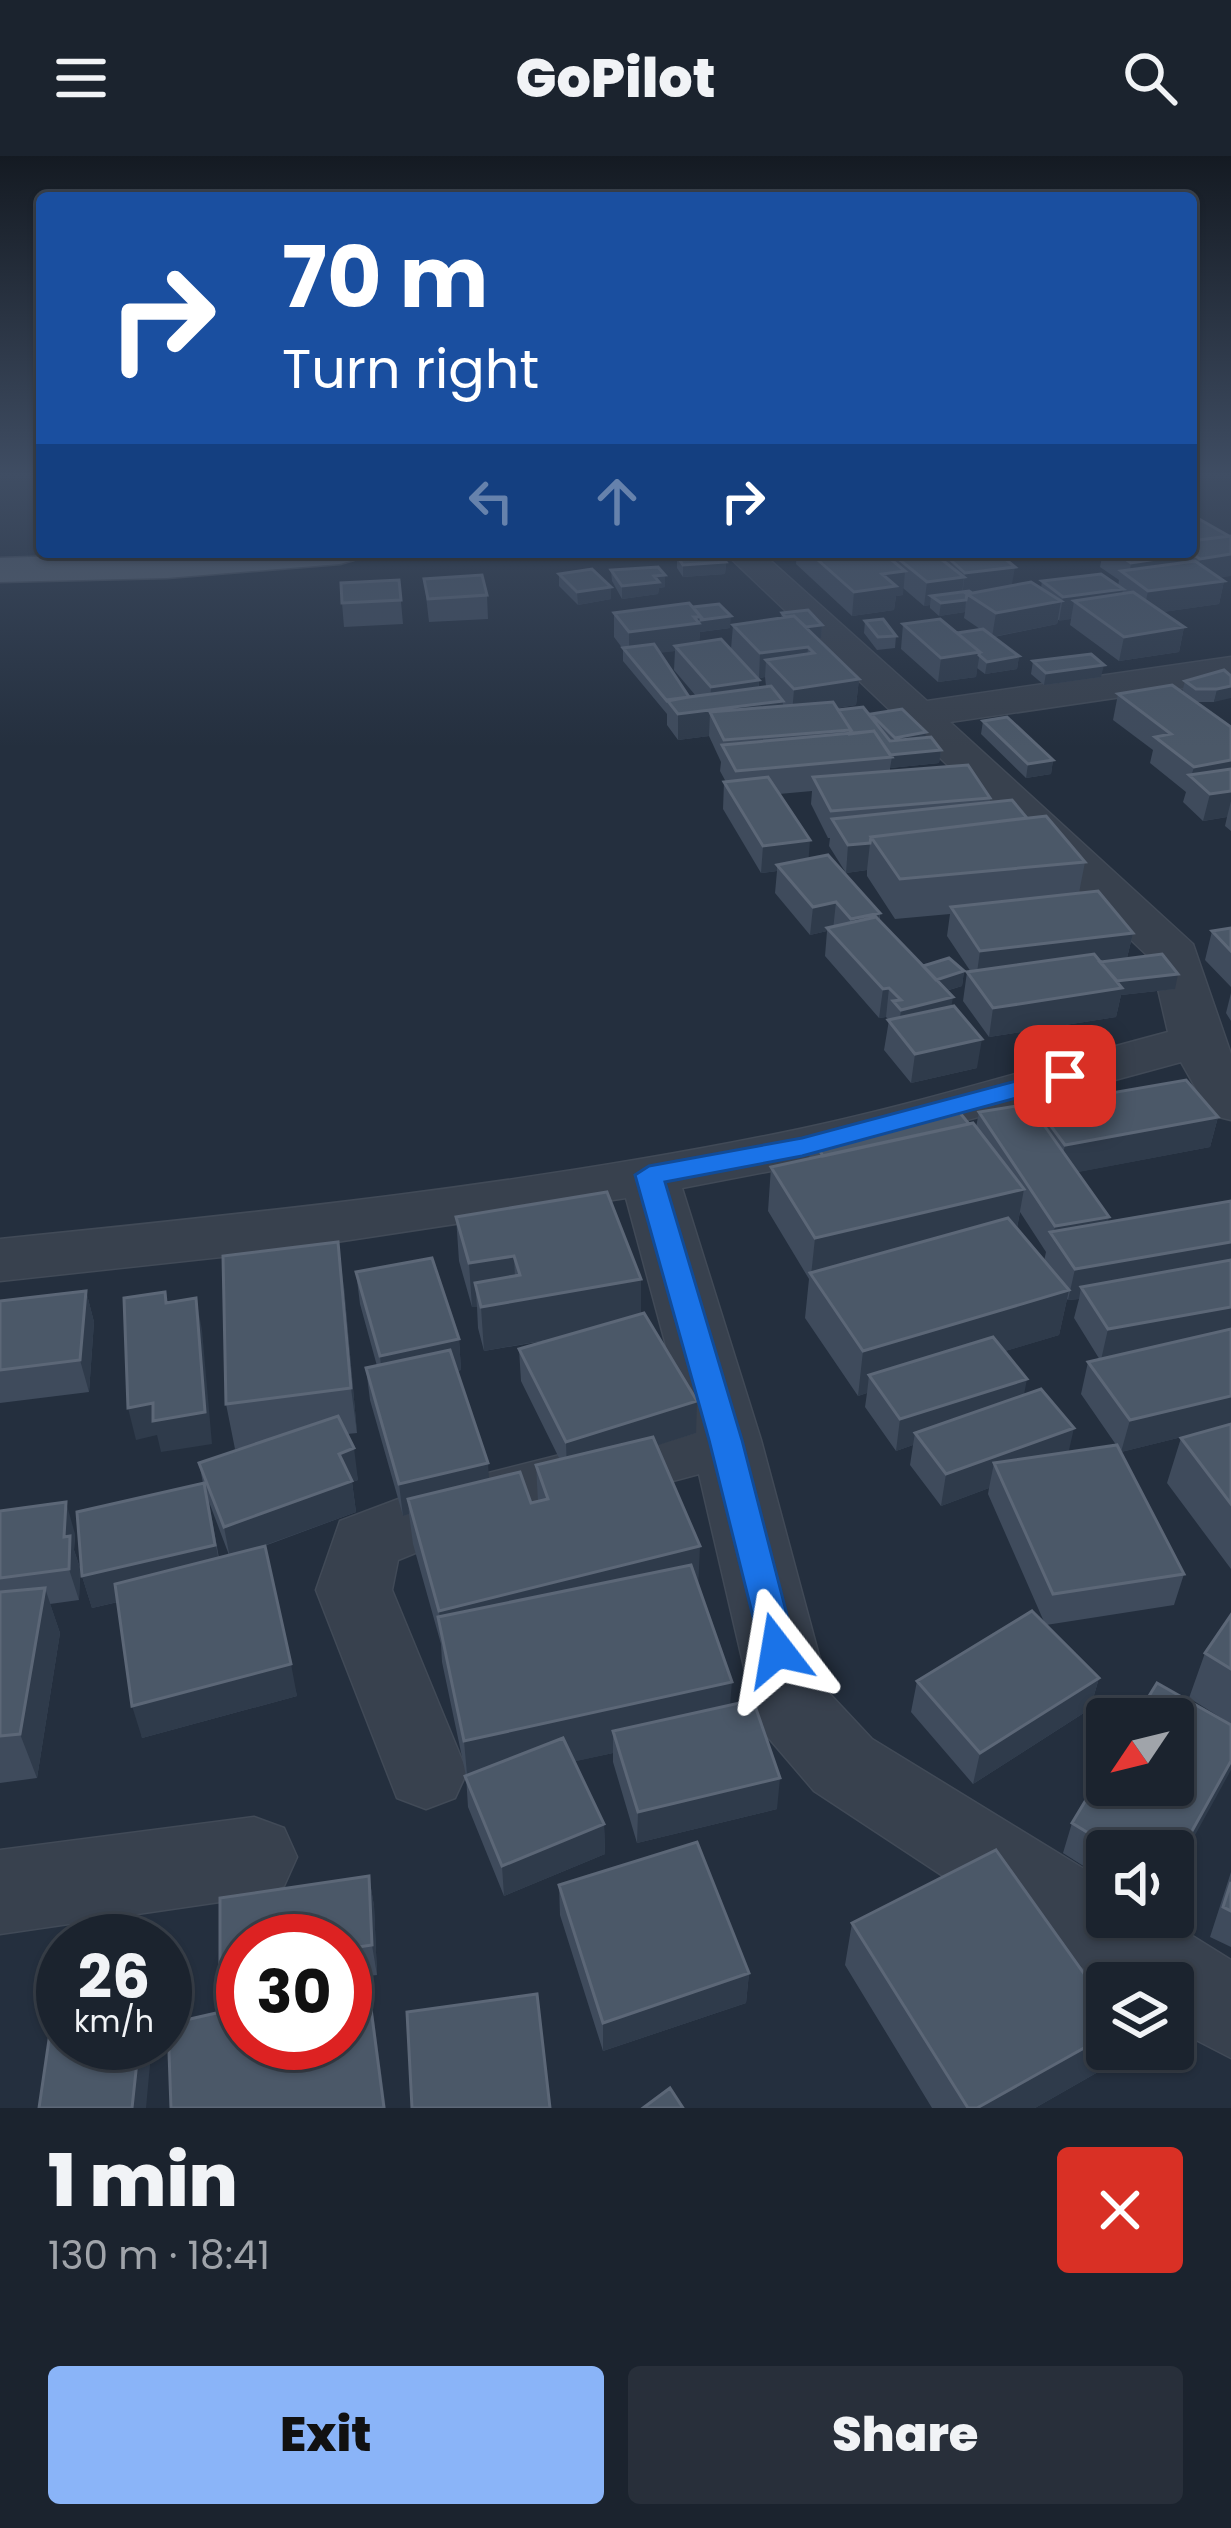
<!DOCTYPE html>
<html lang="en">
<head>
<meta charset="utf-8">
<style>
  :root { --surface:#1b232e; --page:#282f3a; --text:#f1f3f6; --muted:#a0a4aa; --line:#39404a; --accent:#8ab4f8 }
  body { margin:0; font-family:Poppins,sans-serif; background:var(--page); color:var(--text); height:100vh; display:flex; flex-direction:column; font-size:45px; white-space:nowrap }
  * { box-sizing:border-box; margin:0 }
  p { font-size:39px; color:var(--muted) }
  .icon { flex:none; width:66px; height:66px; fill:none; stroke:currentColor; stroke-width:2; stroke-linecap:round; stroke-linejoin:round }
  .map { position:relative; height:1952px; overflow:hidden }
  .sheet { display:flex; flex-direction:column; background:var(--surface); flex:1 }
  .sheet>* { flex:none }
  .hud { position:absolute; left:36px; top:36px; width:1161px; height:366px; border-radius:12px; box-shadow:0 3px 9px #0004,0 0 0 3px var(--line); background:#1a4fa0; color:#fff; overflow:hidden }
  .needle { width:78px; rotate:235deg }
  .fabs { position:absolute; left:1086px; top:1542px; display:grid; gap:24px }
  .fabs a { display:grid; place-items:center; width:108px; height:108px; border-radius:12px; background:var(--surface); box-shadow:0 3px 9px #0004,0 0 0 3px var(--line); font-size:60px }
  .speed { position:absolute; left:36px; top:1758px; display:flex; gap:24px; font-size:60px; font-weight:700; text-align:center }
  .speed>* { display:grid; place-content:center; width:156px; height:156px; border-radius:50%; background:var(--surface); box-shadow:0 3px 9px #0004,0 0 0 3px var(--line); line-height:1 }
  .speed small { font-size:30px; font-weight:400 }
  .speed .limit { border:18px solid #d22; background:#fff; color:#111 }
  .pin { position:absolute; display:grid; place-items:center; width:102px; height:102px; color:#fff; margin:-51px; border-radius:24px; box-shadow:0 6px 18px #0006 }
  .me { position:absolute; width:132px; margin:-66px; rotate:346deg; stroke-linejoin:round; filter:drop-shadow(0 0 9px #0008) }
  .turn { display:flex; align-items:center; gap:42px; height:252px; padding:0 48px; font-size:54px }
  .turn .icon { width:156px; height:156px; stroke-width:2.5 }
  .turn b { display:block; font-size:84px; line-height:102px }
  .lanes { display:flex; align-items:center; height:114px; padding:0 48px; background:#0003; justify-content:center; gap:60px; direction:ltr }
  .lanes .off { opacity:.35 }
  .round { display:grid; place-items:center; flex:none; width:126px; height:126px; border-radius:12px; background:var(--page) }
  .headline { display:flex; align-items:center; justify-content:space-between; height:204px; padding:0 48px }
  h1 { font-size:72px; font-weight:800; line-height:90px }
  .cta { display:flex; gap:24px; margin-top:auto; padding:24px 48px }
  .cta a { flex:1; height:138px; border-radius:12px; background:var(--accent); color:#111; font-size:48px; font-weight:800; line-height:138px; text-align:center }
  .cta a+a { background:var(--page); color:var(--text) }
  header { display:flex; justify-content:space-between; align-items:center; height:156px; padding:0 48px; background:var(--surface); font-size:54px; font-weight:800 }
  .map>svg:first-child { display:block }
</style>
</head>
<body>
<header><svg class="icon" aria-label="menu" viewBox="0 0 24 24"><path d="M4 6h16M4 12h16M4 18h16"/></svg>GoPilot<svg class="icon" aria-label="search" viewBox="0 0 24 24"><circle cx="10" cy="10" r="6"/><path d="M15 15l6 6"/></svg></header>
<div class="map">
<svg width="1231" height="1952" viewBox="0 0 1231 1952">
  <rect width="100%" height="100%" fill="#242f3e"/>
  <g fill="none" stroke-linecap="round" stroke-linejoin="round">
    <defs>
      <path id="minor" d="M724,396H761L927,545L1231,501V525L950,566L1193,788L1231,898V964L1211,959L1181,906L802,1009L682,1032L761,1284L829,1537L872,1583L1107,1727V1761H1162L1231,1804V1902L1173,1872V1827L1107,1828L814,1635L766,1579L754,1554L699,1318L440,1387L398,1404L392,1434L467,1616L455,1642L426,1653L397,1642L316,1434L340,1365L425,1333L687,1267L626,1042L277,1095L0,1125V1083C267,1056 537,1028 800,973C923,947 1046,908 1168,876L1151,803Z
        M254,1661L284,1672L297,1701L284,1730L254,1741L0,1778V1694Z"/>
      <path id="primary" d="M191,396H360L354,404L340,408L167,422L0,426V402Z"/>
    </defs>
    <use href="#minor" stroke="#414a57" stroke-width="3"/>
    <use href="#primary" stroke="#414a57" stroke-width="3"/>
    <use href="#minor" fill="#38414e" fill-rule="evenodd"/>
    <use href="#primary" fill="#56606e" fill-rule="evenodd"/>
  </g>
  <path fill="#3f4b5c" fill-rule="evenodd" d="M1191,364L1220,422L1224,425L1219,448L1162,456L1184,471L1179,496L1119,505L1070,469L1071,463L1058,464L1057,468L994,481L1019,500L1017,513L985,518L977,512L976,521L938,526L901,493L903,468L957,477L980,473L964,462L965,456L939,460L930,452V449L924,450L903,432V439L896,440L894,454L852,460L796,408L797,396H997L1012,430L1041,432L1042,425L1118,430L1119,424L1100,411L1103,396H1191Z
    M677,400L726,406L725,418L683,421L677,412Z
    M611,414L665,419V431L659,432L658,438L622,443L612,425Z
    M559,418L611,431V443L578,449L559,430Z
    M424,423L487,439L488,463L429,466Z
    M399,424L403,468L344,471L342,447Z
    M693,451L730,472L700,476L699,486L759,524V531L766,530L765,521L759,522L731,493L733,469L781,462L782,457L822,469L821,482H817L859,523L856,549L837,552L838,554L871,560L925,581L941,594L939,607L890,612V615L990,642V646L1027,662L1085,706L1079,737L1133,777L1127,802L1175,833L1121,839L1116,861L989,881L963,845L967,816H971L947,780L950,758L895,763L867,720V714L846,717L829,690L830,682H828L811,648L812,635L779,638L809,703L880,757V765L923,810L964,815L962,830L946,835L977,912L911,927L884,894L889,864L886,861L879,862L825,800L827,775L810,779L775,737L777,715L761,717L723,653L724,626H726L720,615L721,606L709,580L678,584L667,569V558L623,505V493L614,481V457ZM675,495L674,514L696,540L689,541L660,496Z
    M865,465L896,480L895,492L877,494L864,477Z
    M1033,505L1101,521L1044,529L1031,518Z
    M1224,514L1214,546H1196L1231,571V675L1225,670L1227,661L1203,665L1183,646L1186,636L1150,607L1153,594L1113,564L1118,538L1182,536L1185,525Z
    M983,565L1053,604L1051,618L1026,622L981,578Z
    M1231,772V831L1205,804L1212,775Z
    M1231,837V865L1226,857Z
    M1036,950L1218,961L1210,991L1077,1016L1109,1061L1107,1066L1231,1045V1413L1167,1327L1181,1282L1206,1275L1121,1296L1081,1238L1088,1206L1100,1204L1074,1162L1079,1143L1068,1144L1067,1143L1059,1179L1005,1195L1024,1239L1068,1296L1184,1418L1174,1449L1046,1469L1099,1522L1090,1553L973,1628L911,1556L917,1525L1045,1468L988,1338L989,1332L941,1350L910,1309L913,1289L896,1295L865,1251L867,1237L858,1240L805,1162L809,1123L768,1055L771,1011L809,1003L811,981L969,968L976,971L979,956H1035ZM1020,1056L1046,1096L1044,1105L1017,1072Z
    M456,1061L641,1158L696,1277L657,1289L698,1431L730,1549L777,1653L637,1687L613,1606V1597L575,1605L604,1668L605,1698L504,1740L468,1651L466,1620L442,1506L441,1488L413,1388L409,1358L403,1360L370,1244L366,1212L377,1210L360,1148L356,1116L459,1183L461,1214L457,1215L489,1323L531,1347L538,1346L536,1309L560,1304L521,1225L519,1193L555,1183L484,1195L478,1172L477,1151H472L459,1105Z
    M344,1131L357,1277L347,1278L358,1324L352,1326L356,1356L259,1392L297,1540L142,1582L118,1446L92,1452L82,1420L203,1327L199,1307L246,1291L235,1293L226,1248ZM209,1346L229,1399L219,1402Z
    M86,1135L94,1166L89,1236L0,1247V1145Z
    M0,1355L75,1378L74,1394L80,1412L79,1444L50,1448L60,1477L37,1622L0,1627Z
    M1231,1459V1568L1189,1542L1205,1497Z
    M1072,1667L1173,1695H1107V1725L1063,1697Z
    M1231,1716V1791L1210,1781Z
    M369,1720L374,1750L377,1819L345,1823V1785H243V1839L228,1841L220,1811V1742Z
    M559,1729L749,1817L746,1847L603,1895L560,1759Z
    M852,1767L1107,1893H1113L1105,1912L1035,1952H932L845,1809Z"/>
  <path fill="#2f3b4b" d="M542,396H576V397L542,400Z
    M1231,398V420L1195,426L1200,403Z
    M1183,399L1178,423L1129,421L1131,407Z
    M726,406L725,418L683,421V409Z
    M1015,411L1011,434L962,440L965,417Z
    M905,415L903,439L896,440L894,454L852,460L854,436L882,418Z
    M665,419V431L659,432L658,438L622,443V430L654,420Z
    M964,421L961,445L966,444L965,456L939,460L941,447L931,440L930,449L924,450L927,426Z
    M1224,425L1219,448L1143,459L1148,435Z
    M611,431V443L578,449L577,436Z
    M1123,433L1119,457L1074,445L1071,463L1059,465L1063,441Z
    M1061,445L1057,468L992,481L996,457Z
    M731,460L730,472L700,476L699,491L675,490V495L629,501V476L694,461Z
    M822,469L821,482L795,485V472Z
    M1184,471L1179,496L1119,505L1124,481Z
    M808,491L806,515L766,504L765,521L759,522L760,497Z
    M980,496L976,521L938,526L941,502Z
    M1019,500L1017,513L985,518L987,506Z
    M1104,509L1101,521L1044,529L1046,517Z
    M859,523L856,549L792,558L794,533Z
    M759,524L758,548L783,545L782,570L710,556L709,580L678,584V558L710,554L711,531Z
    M1231,530V542L1214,546L1217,533Z
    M926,576L924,590L893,595L895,582Z
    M941,594L939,607L890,612L892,601L889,599Z
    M1053,604L1051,618L1026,622L1028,608Z
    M1231,604V629L1191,621L1194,611Z
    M1231,635V645L1227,661L1203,665L1210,638Z
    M810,684L808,711L777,709V715L761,717L763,690Z
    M870,687L867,714L846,717L848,689Z
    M836,746L833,774L827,772V775L810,779L813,751Z
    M880,757L877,785L848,791L851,763Z
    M1133,777L1126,806L976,824L980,795Z
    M964,815L962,830L931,839L933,824Z
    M1178,818L1175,833L1121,839L1116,861L989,881L993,852L1110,826Z
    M889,832L886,861L879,862L883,833Z
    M953,841L948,871L898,878L901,854Z
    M982,883L977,912L911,927L915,898Z
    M1218,961L1210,991L1058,1020L1065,989Z
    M1024,1033L1016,1077L811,1120L815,1082Z
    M1109,1061L1102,1091L1053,1081L1055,1070Z
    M338,1086L344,1131L357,1277L351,1232Z
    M1231,1086V1115L1081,1131L1079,1143L1068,1144L1075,1113Z
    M514,1100L516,1144L475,1127L477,1151H472L469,1107Z
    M641,1123V1167L484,1195L481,1151Z
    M1069,1134L1059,1179L879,1233L869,1219L867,1237L858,1240L863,1195Z
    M86,1135L94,1166L89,1236L80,1204Z
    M196,1142L202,1174L212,1288L161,1296L157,1279L136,1284L128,1252Z
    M1231,1151V1180L1101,1204L1108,1173Z
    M459,1183L461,1214L383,1231L380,1200Z
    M1027,1223L1021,1254L915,1277L913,1289L896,1295L900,1263Z
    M1231,1240V1269L1121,1296L1130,1264Z
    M697,1245L696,1277L567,1318L566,1286Z
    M1074,1272L1067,1303L994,1307L989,1332L941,1350L946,1318Z
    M354,1292L358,1324L352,1326L356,1356L230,1402L224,1371L339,1298Z
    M488,1307L490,1339L408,1343L409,1358L403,1360L399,1328Z
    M204,1327L222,1421L92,1452L82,1420Z
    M66,1346L75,1378L74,1394L80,1412L79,1444L69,1413L64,1381Z
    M700,1390L698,1435L442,1481L439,1455Z
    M45,1432L60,1477L37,1622L20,1578Z
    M291,1508L297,1540L142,1582L132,1550Z
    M1099,1522L1090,1553L973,1628L980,1597Z
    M732,1526L728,1571L613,1575V1597L468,1629L464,1585Z
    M1231,1605V1614L1173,1719V1709Z
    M780,1622L777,1653L637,1687L638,1656Z
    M604,1668L605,1698L504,1740L502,1710Z
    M369,1720L374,1750L377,1819L372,1789Z
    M749,1817L746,1847L603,1895V1867Z
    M367,1822L374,1864L386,1952H384Z
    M1107,1879V1893H1113L1105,1912L1035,1952H977Z
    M139,1887H152L146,1952H132Z"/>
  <path fill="#4b5868" stroke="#5c6777" stroke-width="3" d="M1199,363L1229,380L1199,384L1191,379V364Z
    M1231,380V398L1200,403L1189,396H1191V385Z
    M809,396H882L905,415L882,418L896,430L854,436Z
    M890,396H932L964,421L927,426Z
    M942,396H997L1015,411L965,417Z
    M1115,396H1177L1183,399L1131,407Z
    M719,397L726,406L683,409L677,400Z
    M1195,405L1224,425L1148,435L1121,415Z
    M658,411L665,419L654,420L659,426L622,430L611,414Z
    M592,413L611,431L577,436L559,418Z
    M1101,418L1123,433L1063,441L1042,425Z
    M482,419L487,439L428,443L424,423Z
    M399,424L401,444L342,447L341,427Z
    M1031,426L1061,445L996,457L967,438Z
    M969,435L972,437L967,438L966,444L941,447L931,440Z
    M1133,436L1184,471L1124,481L1074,445Z
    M689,447L701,461H694L699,467L629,476L614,457Z
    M719,448L731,460L701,464V461L693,451Z
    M808,454L822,469L806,471L794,460L785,461L782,457Z
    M794,460L859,523L794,533L766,504L814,497L808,491L760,497L733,469Z
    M883,463L896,480L878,481L865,465Z
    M940,463L980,496L941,502L903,468Z
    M983,473L1019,500L987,506L979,499L980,496L957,477Z
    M721,483L759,524L711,531L675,490Z
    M654,488L689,541L667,545L623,492Z
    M1091,498L1104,509L1046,517L1033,505Z
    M1224,514L1231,520V530L1217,533H1196L1185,525Z
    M1172,529L1231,571V604L1194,611L1155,581L1171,578L1118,538Z
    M771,530L783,545L678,558L667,544Z
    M833,546L851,574L724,584L710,556Z
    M863,551L890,585L931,581L941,594L890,599L874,575L850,578L851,574L838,554Z
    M902,553L926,576L895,582L871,558Z
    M1007,561L1053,604L1028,608L983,565Z
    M874,575L892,601L736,615L722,589Z
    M968,609L990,642L831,655L813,621Z
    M1231,613V635L1210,638L1189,619Z
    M768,621L810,684L763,690L724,626Z
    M1012,644L1027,662L871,681L870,687L848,689L832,663Z
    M1046,660L1085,706L900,723L871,681Z
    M828,699L880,757L851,763L836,746L813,751L777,709Z
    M1098,735L1133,777L980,795L951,751Z
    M876,761L953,841L901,854L893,845L901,844L889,832L883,833L827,772Z
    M1231,772V795L1212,775Z
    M1094,798L1122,832L993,852L967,816Z
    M1162,798L1178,818L1117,825L1100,806Z
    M949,802L964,815L936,824L923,810Z
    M954,850L982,883L915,898L888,864Z
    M1186,924L1218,961L1065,989L1036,950Z
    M1029,948L1109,1061L1055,1070L979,956Z
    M956,952L969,968L823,1000L811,981Z
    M973,967L1024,1033L815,1082L771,1011Z
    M607,1036L641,1123L481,1151L475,1127L520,1119L514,1100L469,1107L456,1061Z
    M1231,1045V1086L1075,1113L1050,1076Z
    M1008,1062L1069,1134L863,1195L810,1117Z
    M338,1086L351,1232L226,1248L223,1100Z
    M432,1102L459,1183L380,1200L356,1116Z
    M1231,1104V1151L1108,1173L1081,1131Z
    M86,1135L80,1204L0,1214V1145Z
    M165,1136L166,1147L196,1142L205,1256L153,1265V1247L128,1252L124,1142Z
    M644,1157L697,1245L566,1286L519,1193Z
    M1231,1173V1240L1130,1264L1088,1206Z
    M993,1181L1027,1223L900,1263L869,1219Z
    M450,1194L488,1307L399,1328L366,1212Z
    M1041,1233L1074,1272L946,1318L915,1277Z
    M338,1260L354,1292L339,1298L352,1325L224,1371L199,1307Z
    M1231,1268V1348L1181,1282Z
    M653,1281L700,1390L439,1455L408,1343L520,1316L531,1347L548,1343L536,1309Z
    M1117,1289L1184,1418L1053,1438L994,1307Z
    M204,1327L215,1389L82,1420L77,1356Z
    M66,1346L64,1381L70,1380L69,1413L0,1422V1355Z
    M265,1390L291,1508L132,1550L115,1428Z
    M691,1409L732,1526L464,1585L438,1461Z
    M45,1432L20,1578L0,1580V1436Z
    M1032,1455L1099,1522L980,1597L917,1525Z
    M1231,1459V1513L1205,1497Z
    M1157,1527L1231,1569V1605L1173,1709V1695H1118L1072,1667L1107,1609V1629H1173V1563H1135Z
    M753,1544L780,1622L638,1656L613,1575Z
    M563,1582L604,1668L502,1710L465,1620Z
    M697,1686L749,1817L603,1867L559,1729Z
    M996,1694L1107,1850V1879L977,1952H968L852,1767Z
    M369,1720L372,1789L345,1793V1785H243V1808L220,1811V1742Z
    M1231,1726V1755L1223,1751Z
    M150,1780V1785H86Z
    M63,1788V1887H139L132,1952H39Z
    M367,1822L384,1952H171L168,1868L243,1851V1887H345V1827Z
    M537,1838L550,1952H412L407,1856Z
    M670,1932L683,1952H643Z"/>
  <linearGradient id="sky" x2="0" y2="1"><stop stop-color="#141a22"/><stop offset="0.54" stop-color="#3f4d63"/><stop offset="1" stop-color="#3f4d63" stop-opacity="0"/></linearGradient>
  <rect width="1231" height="591" fill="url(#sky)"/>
  <path fill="#1a73e8" stroke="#114b97" stroke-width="3" d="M1065,912L1075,915L1078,920L1075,926L802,1000L665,1026L742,1284L796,1494L790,1505L777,1510L764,1505L709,1284L635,1019L649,1010L802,982Z"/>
</svg>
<div class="fabs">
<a><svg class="needle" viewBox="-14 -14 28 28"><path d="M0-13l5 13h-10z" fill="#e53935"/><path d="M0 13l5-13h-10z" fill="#a0a4aa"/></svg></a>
<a><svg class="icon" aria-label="sound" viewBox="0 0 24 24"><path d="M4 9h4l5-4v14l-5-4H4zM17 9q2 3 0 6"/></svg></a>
<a><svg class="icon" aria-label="layers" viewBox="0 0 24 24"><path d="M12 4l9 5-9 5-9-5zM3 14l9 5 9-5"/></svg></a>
</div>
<div class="speed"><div>26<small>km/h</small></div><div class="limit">30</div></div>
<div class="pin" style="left:1065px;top:920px;background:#d93025"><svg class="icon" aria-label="arrive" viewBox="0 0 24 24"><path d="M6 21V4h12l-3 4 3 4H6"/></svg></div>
<svg class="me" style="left:777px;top:1494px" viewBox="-20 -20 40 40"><path d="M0-17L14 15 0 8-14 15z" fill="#1a73e8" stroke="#fff" stroke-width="4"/></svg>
<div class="hud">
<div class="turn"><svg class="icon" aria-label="right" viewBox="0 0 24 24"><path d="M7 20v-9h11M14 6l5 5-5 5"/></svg><div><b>70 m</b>Turn right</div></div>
<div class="lanes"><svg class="icon off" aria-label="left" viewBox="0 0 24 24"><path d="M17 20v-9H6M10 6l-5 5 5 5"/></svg><svg class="icon off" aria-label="ahead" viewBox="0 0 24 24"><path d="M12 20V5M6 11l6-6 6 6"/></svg><svg class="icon" aria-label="right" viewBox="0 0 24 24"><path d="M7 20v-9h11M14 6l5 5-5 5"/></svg></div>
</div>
</div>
<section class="sheet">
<div class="headline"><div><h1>1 min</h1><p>130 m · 18:41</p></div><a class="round" style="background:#d93025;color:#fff"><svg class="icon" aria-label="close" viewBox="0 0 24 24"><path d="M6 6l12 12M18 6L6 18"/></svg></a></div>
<div class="cta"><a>Exit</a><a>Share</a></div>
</section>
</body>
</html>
